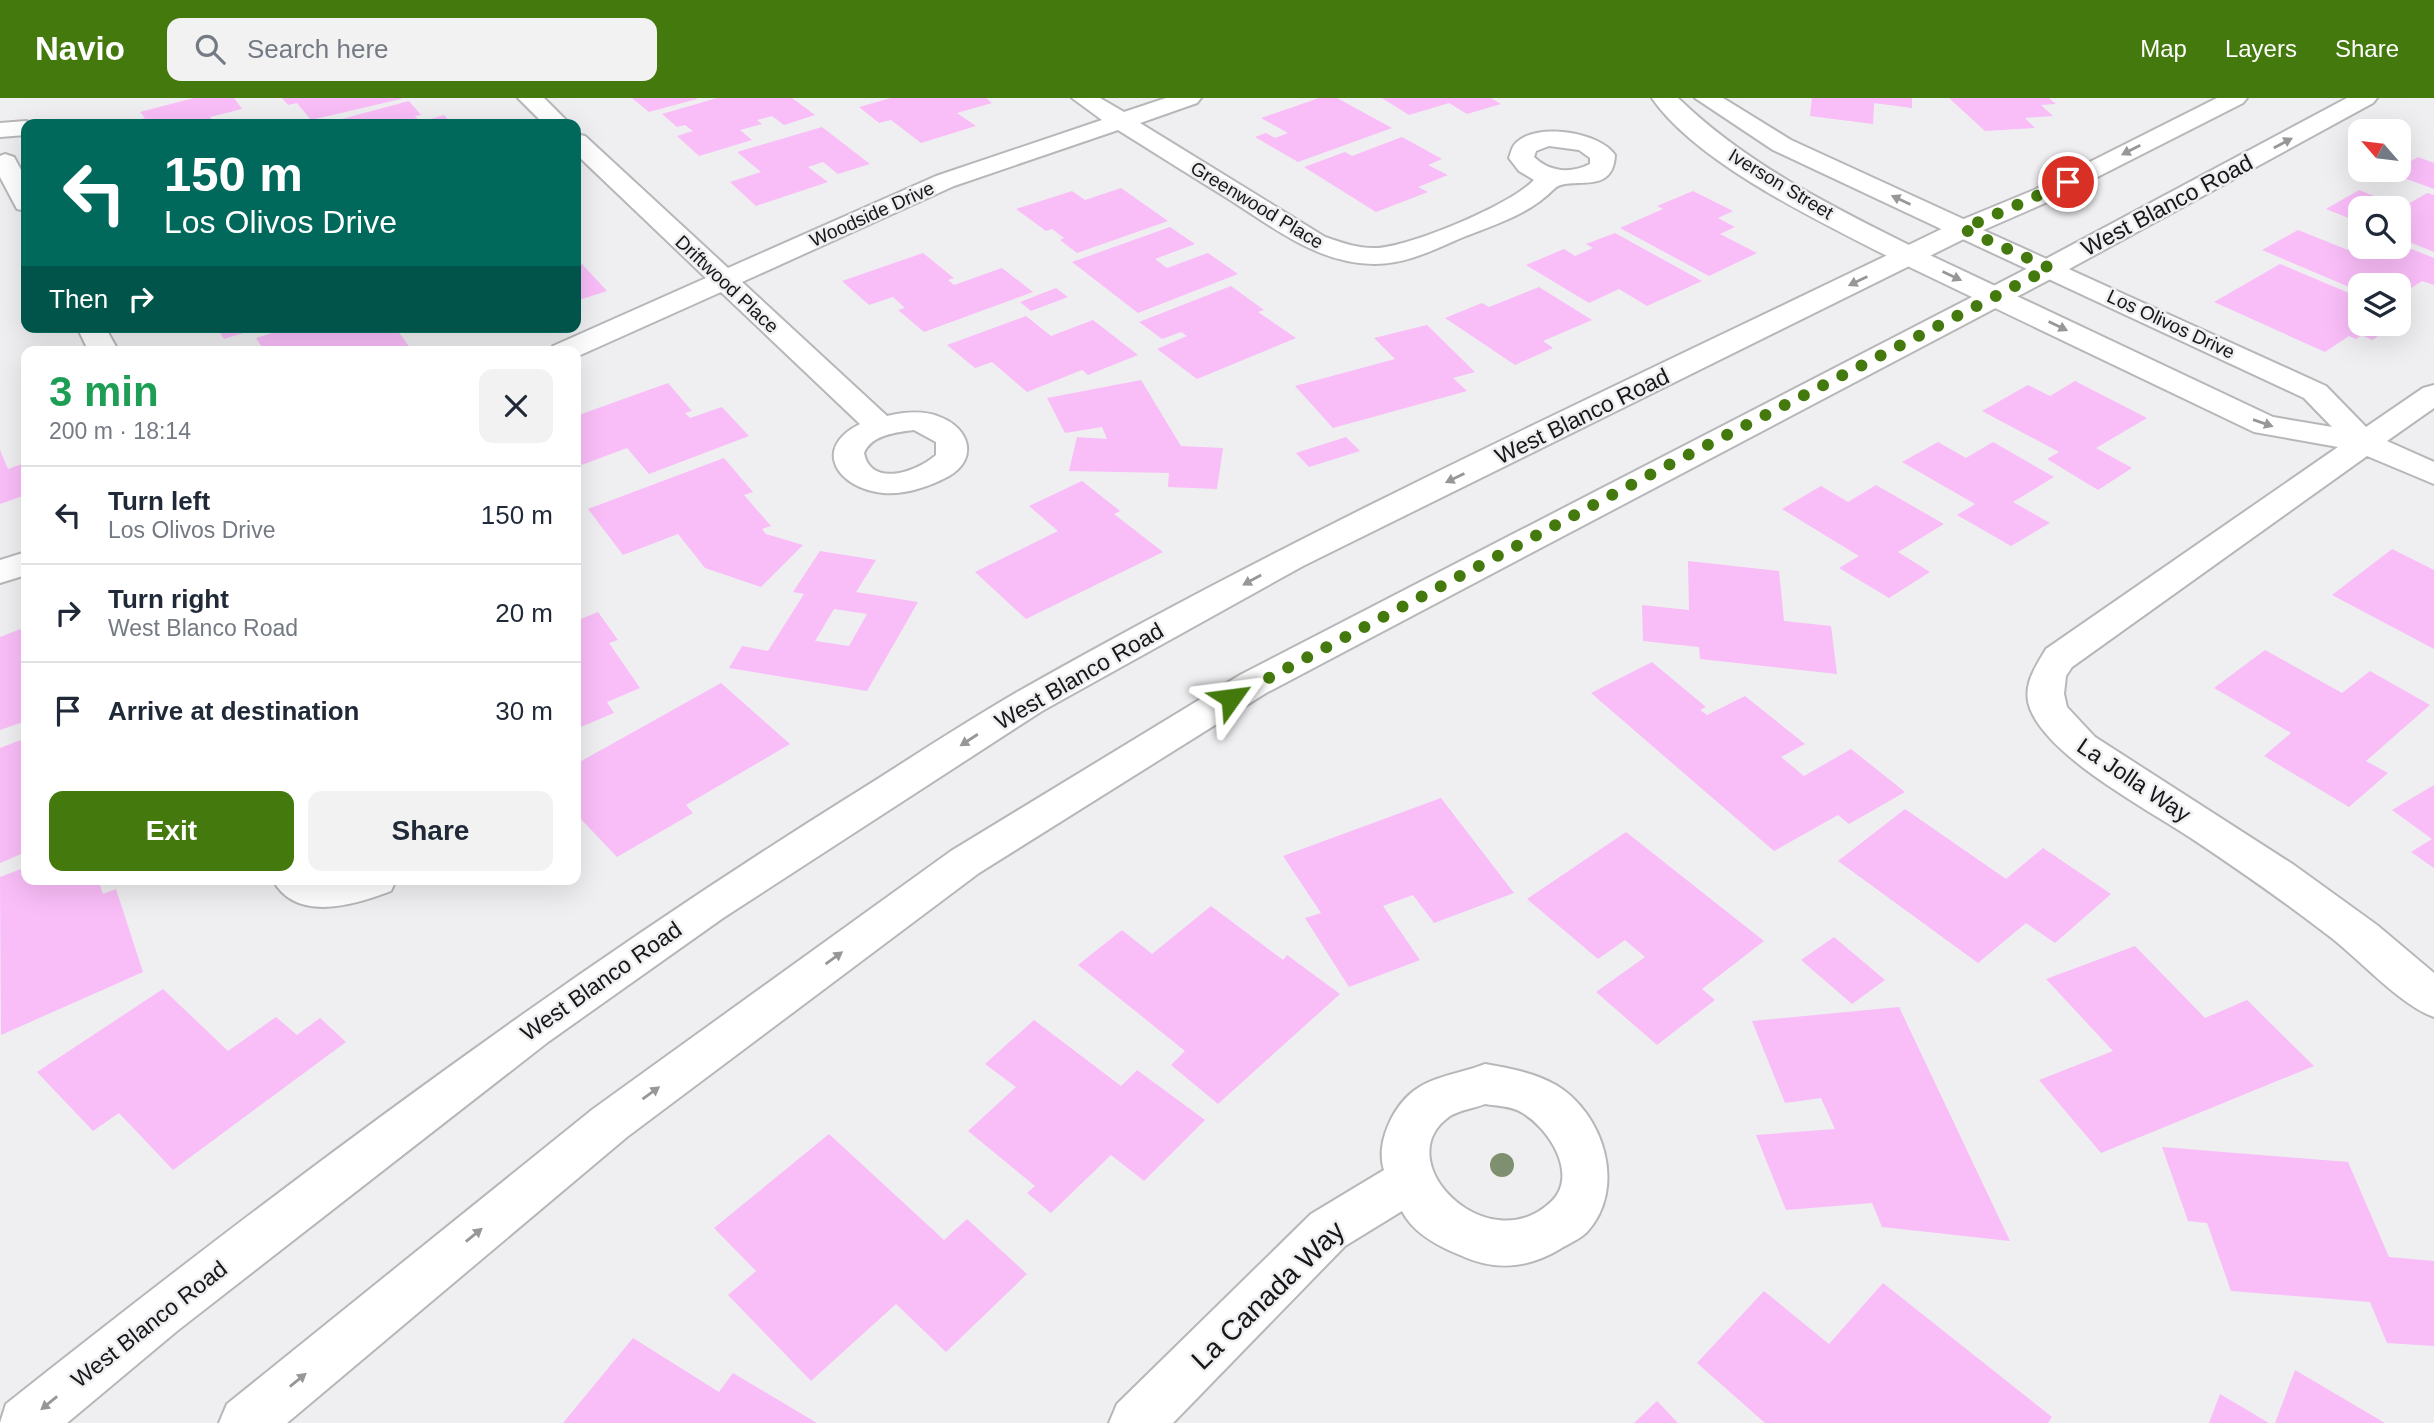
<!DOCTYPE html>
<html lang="en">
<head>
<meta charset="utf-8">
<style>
  :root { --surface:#fff; --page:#f2f2f3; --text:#1f2937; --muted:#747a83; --line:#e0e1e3; --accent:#447a0d }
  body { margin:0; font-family:Helvetica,sans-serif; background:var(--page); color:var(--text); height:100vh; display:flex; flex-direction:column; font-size:26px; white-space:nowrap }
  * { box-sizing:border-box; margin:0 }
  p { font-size:23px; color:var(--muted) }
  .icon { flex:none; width:38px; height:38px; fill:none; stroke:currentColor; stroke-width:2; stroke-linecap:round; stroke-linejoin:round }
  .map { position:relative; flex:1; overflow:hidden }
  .drawer { position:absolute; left:21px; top:248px; width:560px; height:539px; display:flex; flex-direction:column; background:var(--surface); border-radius:14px; box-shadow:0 7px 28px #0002 }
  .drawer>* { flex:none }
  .guide { position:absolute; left:21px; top:21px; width:560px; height:214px; border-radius:14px; box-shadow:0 7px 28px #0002; background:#00695c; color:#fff; overflow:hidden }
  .needle { width:46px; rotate:298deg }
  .buttons { position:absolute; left:2348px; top:21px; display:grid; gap:14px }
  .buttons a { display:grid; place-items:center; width:63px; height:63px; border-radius:14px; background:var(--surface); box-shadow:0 7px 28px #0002; font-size:35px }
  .pin { position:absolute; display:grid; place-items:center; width:60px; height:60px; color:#fff; margin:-30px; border:4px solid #fff; border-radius:50%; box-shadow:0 2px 7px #0007 }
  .me { position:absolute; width:77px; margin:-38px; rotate:59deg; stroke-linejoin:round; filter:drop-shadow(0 0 5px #0008) }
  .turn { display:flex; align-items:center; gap:24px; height:147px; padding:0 28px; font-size:32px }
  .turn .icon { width:91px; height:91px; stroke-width:2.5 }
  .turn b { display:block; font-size:49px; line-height:60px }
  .then { display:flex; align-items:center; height:66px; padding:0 28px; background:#0003; gap:14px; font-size:26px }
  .round { display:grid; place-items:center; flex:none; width:74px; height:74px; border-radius:14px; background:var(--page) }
  .summary { display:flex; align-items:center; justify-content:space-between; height:119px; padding:0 28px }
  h1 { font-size:42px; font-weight:600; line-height:52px; color:#1e9e55 }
  .primary-button { display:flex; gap:14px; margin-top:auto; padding:14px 28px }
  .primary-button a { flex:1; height:80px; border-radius:14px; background:var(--accent); color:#fff; font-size:28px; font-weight:600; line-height:80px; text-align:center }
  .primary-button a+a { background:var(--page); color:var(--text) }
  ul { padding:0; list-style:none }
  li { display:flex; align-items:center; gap:21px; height:98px; padding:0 28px; border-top:2px solid var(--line) }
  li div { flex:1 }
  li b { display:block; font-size:26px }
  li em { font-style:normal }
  header { display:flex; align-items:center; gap:42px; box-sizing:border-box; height:98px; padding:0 35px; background:var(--accent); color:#fff }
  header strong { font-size:33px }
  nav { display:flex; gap:38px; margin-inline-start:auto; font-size:24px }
  .search { width:490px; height:63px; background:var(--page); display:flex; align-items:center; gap:18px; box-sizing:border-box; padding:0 24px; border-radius:14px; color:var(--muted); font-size:26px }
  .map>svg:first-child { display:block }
</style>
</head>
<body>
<header>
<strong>Navio</strong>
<div class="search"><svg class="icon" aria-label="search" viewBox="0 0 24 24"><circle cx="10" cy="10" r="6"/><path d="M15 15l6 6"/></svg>Search here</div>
<nav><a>Map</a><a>Layers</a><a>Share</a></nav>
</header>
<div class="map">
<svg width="2434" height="1325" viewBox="0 0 2434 1325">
  <rect width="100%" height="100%" fill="#efeff2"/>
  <path fill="#f9bdf8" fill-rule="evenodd" d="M194,0H234L242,11L210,19L216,26H136L133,23L145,20L140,14Z
    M282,0H401V1L311,22L297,5L288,7Z
    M632,0H696L697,1L649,14Z
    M717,0H792L815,17L784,27L772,18L757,22L762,26L740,32L752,42L699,58L677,38L693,33L685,27L677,29L662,16Z
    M891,0H986L992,5L957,15L976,28L921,45L891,22L879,25L859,9Z
    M1319,0H1337L1392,30L1298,64L1255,39L1266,35L1275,40L1288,35L1261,20Z
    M1382,0H1491L1501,6L1467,16L1449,5L1409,17Z
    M1812,0H1912V10L1874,5L1873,26L1810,18Z
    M1949,0H2049L2056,6L2041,7L2053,18L2025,20L2035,30L1985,33Z
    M409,3L421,17L415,18L420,24L444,17L452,26H323Z
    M822,29L870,66L838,76L823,64L808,69L828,84L756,108L730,84L761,74L737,54Z
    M1402,39L1442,61L1428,67L1448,77L1418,89L1428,94L1376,114L1304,69L1345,54L1352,58Z
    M2418,59L2434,65V91L2390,75Z
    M1121,90L1168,123L1077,155L1060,142L1064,140L1052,131L1046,133L1016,111L1072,93L1085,102Z
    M2359,92L2403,109L2427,95L2434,97V154L2399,140V110H2361V125L2326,111Z
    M1693,93L1733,113L1718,120L1735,129L1720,136L1757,155L1709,178L1620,130L1663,111L1657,108Z
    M1170,129L1195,146L1155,161L1167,170L1208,155L1238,176L1138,215L1072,164Z
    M2298,132L2348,152L2361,144V149H2399V146L2434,160V187L2422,183L2399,198V187H2361V194L2262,152Z
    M1615,135L1702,183L1647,208L1619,191L1589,205L1526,167L1564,151L1575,158L1593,150L1586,146Z
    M923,155L954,180L948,182L954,187L1002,170L1033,194L924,234L898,212L905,210L893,199L869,207L842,183Z
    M582,166L607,193L576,203V168Z
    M2280,166L2361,200V226H2397L2372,242L2362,237L2356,241L2349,238L2325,254L2214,204Z
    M1231,188L1264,212L1258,214L1296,240L1197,281L1157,251L1187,238L1181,234L1162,241L1139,224Z
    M1539,189L1592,222L1543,243L1553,250L1515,267L1445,220L1482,205L1489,209Z
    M1056,190L1068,199L1031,213L1020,204Z
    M1026,218L1051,238L1093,222L1138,257L1088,277L1082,272L1027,294L992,264L975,270L947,247Z
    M1427,227L1475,274L1453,280L1467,293L1333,330L1295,288L1395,261L1374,240Z
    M216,229H260V230L224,241Z
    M291,229H395L413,254H310L306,248L289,254H265L256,240Z
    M1141,282L1181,348L1223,350L1217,391L1168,389L1169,375L1069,373L1077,339L1107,341L1102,329L1065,335L1047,300Z
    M2075,283L2147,320L2096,350L2132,370L2098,392L2047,361L2059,354L1982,313L2028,287L2050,298Z
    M668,285L692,313L685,315L690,320L722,309L749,338L649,376L627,350L576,369V318Z
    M1346,339L1360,353L1309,369L1296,355Z
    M1938,344L1966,360L1993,344L2054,379L2013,404L2050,425L2011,448L1957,417L1975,406L1902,364Z
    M0,352L8,371L24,365L26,372V397L0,406Z
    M724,360L753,394L744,397L771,428L762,431L766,436L803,447L761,489L705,470L678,436L623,457L588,411Z
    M1082,383L1120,413L1114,416L1163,454L1026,521L975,474L1058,433L1029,408Z
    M1876,387L1944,426L1898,454L1930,474L1889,500L1839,470L1859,458L1782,411L1821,388L1848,404Z
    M2392,451L2434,472V551L2332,497Z
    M820,453L876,462L856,494L918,504L867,593L729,570L742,548L768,553L804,496L793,494ZM834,511L867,516L849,548L815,543Z
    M1688,463L1779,473L1784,523L1831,528L1837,576L1700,561L1699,549L1643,543L1642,507L1689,512Z
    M598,514L618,542L609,545L640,590L607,604L614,615L576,631V523Z
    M26,529V623L0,632V539Z
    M2265,552L2342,595L2370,573L2430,607L2366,663L2388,675L2349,709L2264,658L2291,635L2214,590Z
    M1652,564L1706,609L1700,612L1707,617L1745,598L1805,646L1781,659L1804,678L1851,651L1905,694L1849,726L1838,717L1774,753L1591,595Z
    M721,585L790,646L686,707L693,715L617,759L576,716V702L581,699L576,693V666Z
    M26,640V754L0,765V650Z
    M2434,687V770L2411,754L2432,741L2392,712Z
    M1441,700L1514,795L1434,825L1413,797L1383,808L1420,862L1349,889L1305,820L1321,815L1283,758Z
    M1905,711L2006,781L2043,750L2111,796L2055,845L2026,825L1978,865L1838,763Z
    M1626,734L1764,843L1702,891L1715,902L1657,947L1596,894L1645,859L1625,842L1598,861L1527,801Z
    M26,769V782H98L103,796L116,791L143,874L1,937L0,779Z
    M1211,808L1283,862L1287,857L1340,896L1218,1006L1171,967L1185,953L1078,867L1122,832L1152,856Z
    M1834,839L1885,882L1852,906L1801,862Z
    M2135,848L2205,920L2247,902L2314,968L2101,1055L2039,982L2113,953L2046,881Z
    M163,891L228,953L276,919L297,937L320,920L346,944L173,1072L119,1015L93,1033L37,974Z
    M1899,909L2010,1143L1882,1129L1872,1105L1786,1112L1756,1037L1835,1031L1821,1000L1785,1005L1752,923Z
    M1034,922L1121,988L1137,972L1205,1022L1144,1083L1111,1057L1051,1115L1027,1095L1035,1088L968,1033L1016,989L985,966Z
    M829,1036L944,1142L967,1121L1027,1176L946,1254L896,1206L811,1283L728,1197L756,1173L714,1130Z
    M2162,1049L2348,1064L2389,1159L2434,1163V1248L2387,1245L2370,1204L2231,1193L2207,1125L2188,1123Z
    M1883,1185L2052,1319L2048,1325H1765L1697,1265L1764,1193L1829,1246Z
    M633,1240L719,1294L733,1275L817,1325H563Z
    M2295,1272L2385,1325H2275Z
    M2220,1296L2269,1325H2209Z
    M1657,1303L1678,1325H1634Z"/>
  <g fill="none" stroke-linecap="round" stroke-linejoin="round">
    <defs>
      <path id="street" d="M518,0H544L570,26H544Z
        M1072,0H1100L1124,14L1166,0H1201L1197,5L1140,25L1325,139C1342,145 1360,151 1378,150C1414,147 1510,107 1534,82L1519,73L1509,60C1511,55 1512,48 1516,45C1536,24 1600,34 1615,57C1613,100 1569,76 1554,91C1529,116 1499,125 1466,138C1437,150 1408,166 1375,166C1318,166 1273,129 1227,100C1191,78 1155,55 1118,32L954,88L742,184L887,318C905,314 923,312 940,319C969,330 979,360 949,378C931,388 905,397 883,395C839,391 810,351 860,326L721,194L576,259V254H549L553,248L706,180L576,56V36L585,38L728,170L936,78L1102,22ZM1549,48L1579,52L1590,60V66C1571,76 1549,74 1534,59L1536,53ZM914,332L936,344V357C917,374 871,390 864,355C871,337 897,334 914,332Z
        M26,23L36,26H26V37L0,39V25Z
        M5,56L14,59L26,81V113L17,111L0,79V58Z
        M1963,123L2326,288L2366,329L2423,290L2434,287V310L2387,343L2434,364V386L2367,358L2072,569L2066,578L2064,596L2067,609L2095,639L2294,767L2377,827L2434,875V919C2399,907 2357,858 2325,835C2282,802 2239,772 2194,742C2149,712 2055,663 2032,615C2020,591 2034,571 2046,551L2338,349L2254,334L1899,164L1895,158L1899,152H1919L2273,319L2332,329L2304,300L1954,137L1950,131L1954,125Z
        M77,229H105L119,254H89Z
        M26,454V477L0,485V462Z
        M273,782H396L391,793C355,807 296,825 273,782Z
        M1485,966C1509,970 1535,975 1556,987C1604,1016 1627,1090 1587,1134C1580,1141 1568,1146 1560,1151C1527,1171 1494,1173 1460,1157C1438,1148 1413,1135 1402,1113L1345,1148L1173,1325H1109L1117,1306L1311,1116L1384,1072C1375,1045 1394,1005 1418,990C1436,978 1465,974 1485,966ZM1485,1006C1497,1008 1511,1008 1521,1014C1548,1029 1579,1076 1552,1103C1489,1165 1385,1063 1450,1018C1460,1012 1475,1010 1485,1006Z"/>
      <path id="secondary" d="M1652,0H1678C1747,67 1833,109 1919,152L1923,158L1919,164H1899C1827,127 1698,67 1652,0Z
        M1695,0H1723L1791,42L1972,125L1976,131L1972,137H1954L1773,52Z"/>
      <path id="primary" d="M2217,0H2247L2243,5L2052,102L1972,137L1303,468L1042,613L723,820L548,944L177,1233L67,1325H0L6,1306C276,1092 552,885 844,702C902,666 960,627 1019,593C1322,421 1641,277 1954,125L2034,92Z
        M2347,0H2377L2373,5L2060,176L1266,595L979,775L627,1039L287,1325H219L227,1306L593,1011L951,753L1240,577L2040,164Z"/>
    </defs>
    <use href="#street" stroke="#b7b7ba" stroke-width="4"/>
    <use href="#secondary" stroke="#b7b7ba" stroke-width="4"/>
    <use href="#primary" stroke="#b7b7ba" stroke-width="4"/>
    <use href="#street" fill="#fff" fill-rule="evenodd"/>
    <use href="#secondary" fill="#fff" fill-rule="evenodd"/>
    <use href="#primary" fill="#fff" fill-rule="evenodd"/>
  </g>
  <circle fill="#7e906f" cx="1502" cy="1067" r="12"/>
  <defs><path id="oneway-solid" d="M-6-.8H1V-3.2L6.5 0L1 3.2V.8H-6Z" transform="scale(1.75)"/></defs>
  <g fill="#979797">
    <use href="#oneway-solid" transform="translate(2283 45) rotate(-28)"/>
    <use href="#oneway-solid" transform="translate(2131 52) rotate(153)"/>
    <use href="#oneway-solid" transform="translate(1901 102) rotate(-155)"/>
    <use href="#oneway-solid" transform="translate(1952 178) rotate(25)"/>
    <use href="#oneway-solid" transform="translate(1858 183) rotate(154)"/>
    <use href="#oneway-solid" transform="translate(2058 228) rotate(26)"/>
    <use href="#oneway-solid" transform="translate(2263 325) rotate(19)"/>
    <use href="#oneway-solid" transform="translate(1455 380) rotate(154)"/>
    <use href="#oneway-solid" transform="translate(1252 482) rotate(151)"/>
    <use href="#oneway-solid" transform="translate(969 642) rotate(147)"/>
    <use href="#oneway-solid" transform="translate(834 860) rotate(-36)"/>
    <use href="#oneway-solid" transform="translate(651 995) rotate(-36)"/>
    <use href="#oneway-solid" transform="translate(474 1137) rotate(-39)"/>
    <use href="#oneway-solid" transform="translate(298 1282) rotate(-39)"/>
    <use href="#oneway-solid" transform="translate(49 1305) rotate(141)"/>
  </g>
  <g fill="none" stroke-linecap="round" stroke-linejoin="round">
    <path stroke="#447a0d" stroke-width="12" stroke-dasharray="0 21.6" d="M1231,600L1657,373L2050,170L1963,131L2068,84"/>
  </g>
  <g text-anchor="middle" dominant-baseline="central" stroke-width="5" stroke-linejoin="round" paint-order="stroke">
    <g font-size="19" fill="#171718" stroke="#efeff2">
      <text transform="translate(1781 86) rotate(31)">Iverson Street</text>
      <text transform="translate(1257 107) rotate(31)">Greenwood Place</text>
      <text transform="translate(872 116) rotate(-24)">Woodside Drive</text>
      <text transform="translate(727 186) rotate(43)">Driftwood Place</text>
      <text transform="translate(2171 226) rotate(25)">Los Olivos Drive</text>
    </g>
    <g font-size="23" fill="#171718" stroke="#efeff2">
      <text transform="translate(2167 107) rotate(-28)">West Blanco Road</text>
      <text transform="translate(1582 318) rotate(-26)">West Blanco Road</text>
      <text transform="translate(1079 578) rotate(-30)">West Blanco Road</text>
      <text transform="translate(2134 682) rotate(34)">La Jolla Way</text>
      <text transform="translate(601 883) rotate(-35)">West Blanco Road</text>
      <text transform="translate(149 1226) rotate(-38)">West Blanco Road</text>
    </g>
    <g font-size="28" fill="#171718" stroke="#efeff2">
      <text transform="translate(1268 1197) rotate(-44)">La Canada Way</text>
    </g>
  </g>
</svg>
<div class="buttons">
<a><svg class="needle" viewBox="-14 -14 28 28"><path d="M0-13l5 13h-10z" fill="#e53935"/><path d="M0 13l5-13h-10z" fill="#747a83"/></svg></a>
<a><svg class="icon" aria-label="search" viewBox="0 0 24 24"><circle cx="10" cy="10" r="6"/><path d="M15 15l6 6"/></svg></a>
<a><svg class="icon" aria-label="layers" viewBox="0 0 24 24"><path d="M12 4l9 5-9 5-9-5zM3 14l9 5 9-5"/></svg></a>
</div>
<div class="pin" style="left:2068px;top:84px;background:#d93025"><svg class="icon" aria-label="arrive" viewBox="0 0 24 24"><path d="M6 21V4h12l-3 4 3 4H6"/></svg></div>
<svg class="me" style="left:1231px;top:600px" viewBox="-20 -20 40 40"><path d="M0-17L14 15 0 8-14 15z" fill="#447a0d" stroke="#fff" stroke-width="4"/></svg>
<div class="guide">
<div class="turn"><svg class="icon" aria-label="left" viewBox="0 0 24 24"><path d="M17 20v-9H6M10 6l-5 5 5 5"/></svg><div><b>150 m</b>Los Olivos Drive</div></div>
<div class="then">Then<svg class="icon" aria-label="right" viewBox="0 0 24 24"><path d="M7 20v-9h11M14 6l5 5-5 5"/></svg></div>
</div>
<section class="drawer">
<div class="summary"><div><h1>3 min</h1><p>200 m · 18:14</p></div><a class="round"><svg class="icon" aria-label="close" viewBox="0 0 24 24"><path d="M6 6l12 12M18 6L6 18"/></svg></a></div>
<ul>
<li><svg class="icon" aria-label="left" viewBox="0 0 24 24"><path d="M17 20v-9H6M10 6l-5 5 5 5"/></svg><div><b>Turn left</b><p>Los Olivos Drive</p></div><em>150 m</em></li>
<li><svg class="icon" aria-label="right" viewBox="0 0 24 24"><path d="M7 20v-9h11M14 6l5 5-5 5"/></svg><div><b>Turn right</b><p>West Blanco Road</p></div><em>20 m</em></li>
<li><svg class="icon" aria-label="arrive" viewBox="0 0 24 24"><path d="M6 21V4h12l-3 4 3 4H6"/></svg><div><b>Arrive at destination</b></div><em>30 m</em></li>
</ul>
<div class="primary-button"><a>Exit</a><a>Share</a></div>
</section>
</div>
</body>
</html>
